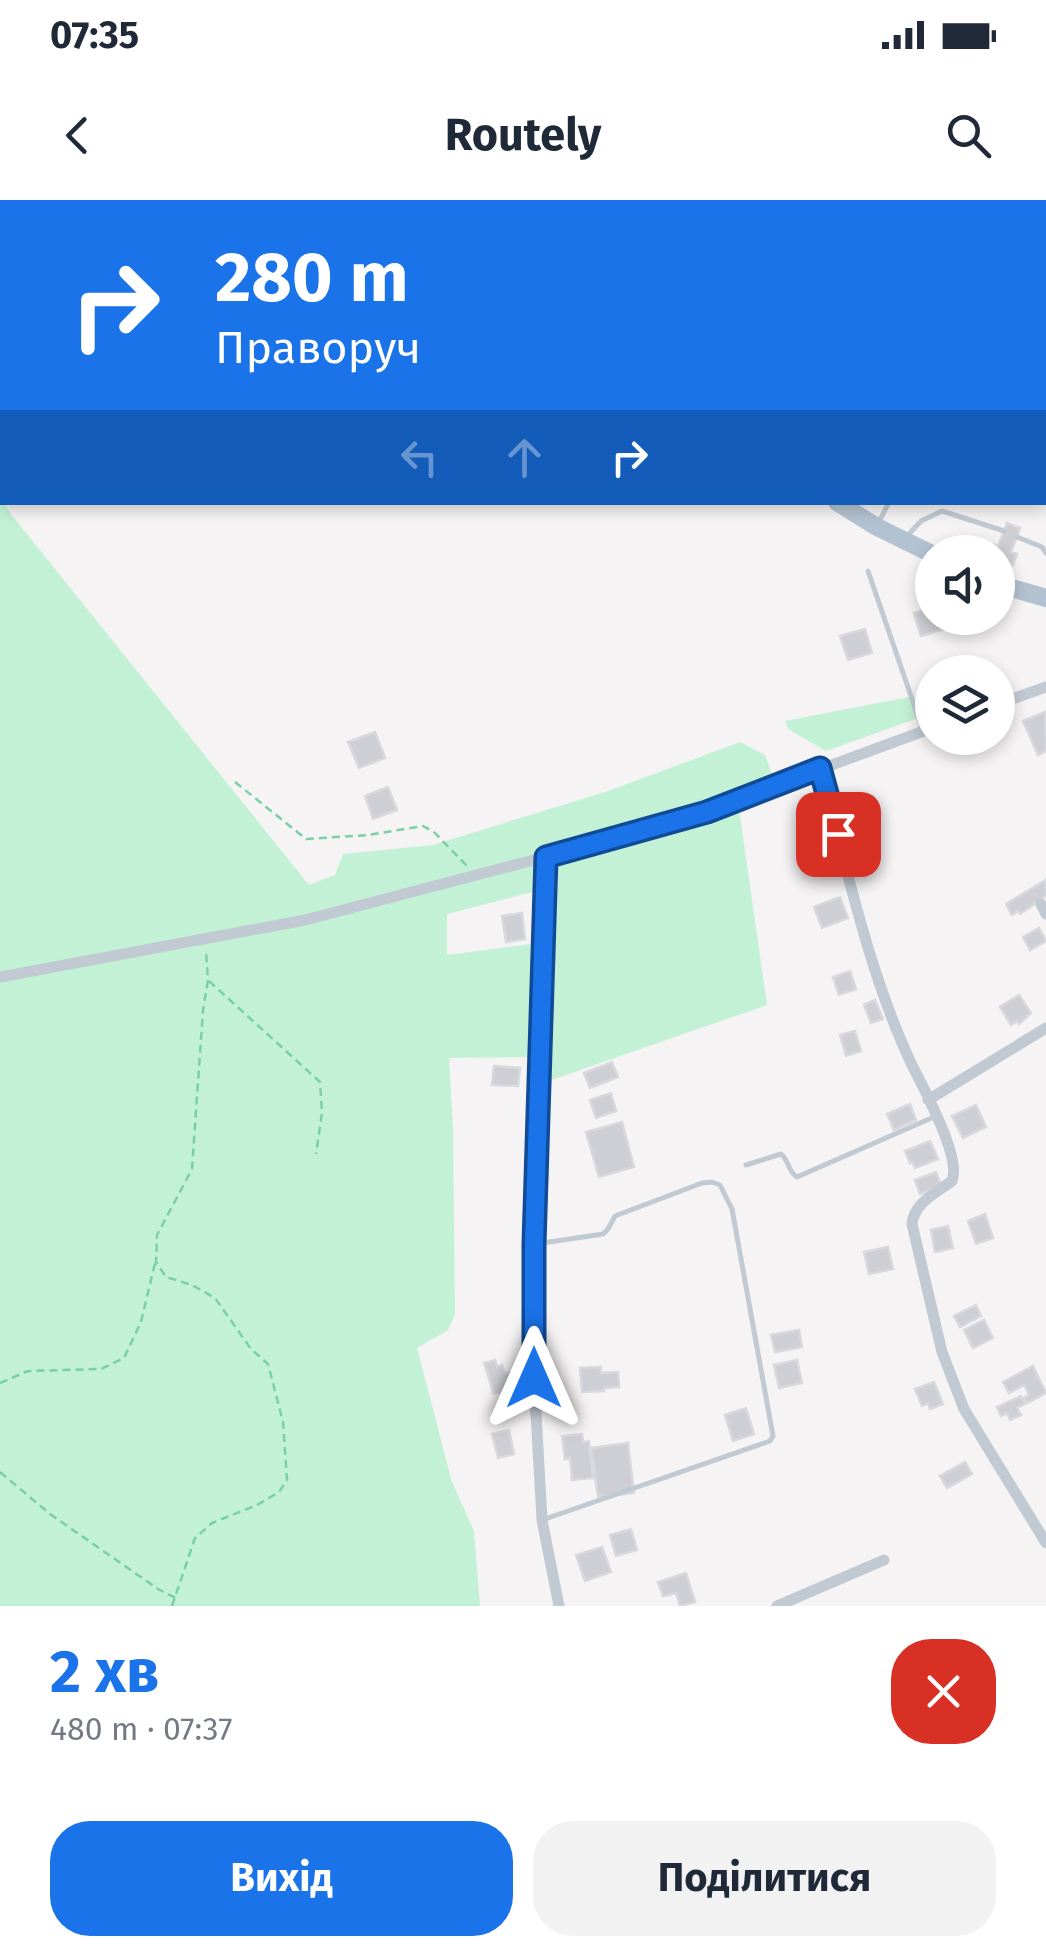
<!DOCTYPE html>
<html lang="uk">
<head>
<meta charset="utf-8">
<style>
  :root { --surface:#fff; --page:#f2f2f3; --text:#1f2937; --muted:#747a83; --accent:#1a73e8 }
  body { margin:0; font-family:"Fira Sans",sans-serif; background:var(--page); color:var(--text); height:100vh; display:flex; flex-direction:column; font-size:38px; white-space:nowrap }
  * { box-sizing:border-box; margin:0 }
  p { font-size:32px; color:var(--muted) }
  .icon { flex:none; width:55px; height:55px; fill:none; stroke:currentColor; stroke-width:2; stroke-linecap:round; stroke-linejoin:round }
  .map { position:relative; height:1406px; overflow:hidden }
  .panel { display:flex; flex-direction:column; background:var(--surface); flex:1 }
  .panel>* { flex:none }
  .top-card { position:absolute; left:0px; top:0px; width:1048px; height:305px; box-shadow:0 5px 15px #0003; background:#1a73e8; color:#fff; overflow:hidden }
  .tools { position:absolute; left:915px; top:335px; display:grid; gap:20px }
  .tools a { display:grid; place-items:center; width:100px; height:100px; border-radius:50%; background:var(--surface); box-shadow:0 5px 15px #0003; font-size:50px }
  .pin { position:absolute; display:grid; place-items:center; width:85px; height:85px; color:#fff; margin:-42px; border-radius:20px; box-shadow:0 5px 15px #0006 }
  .me { position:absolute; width:110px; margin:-55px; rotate:0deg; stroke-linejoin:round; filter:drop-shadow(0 0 8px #0008) }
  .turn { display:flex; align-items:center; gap:35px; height:210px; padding:0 50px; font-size:45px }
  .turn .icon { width:130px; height:130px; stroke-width:2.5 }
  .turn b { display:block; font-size:70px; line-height:85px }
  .lanes { display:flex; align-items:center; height:95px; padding:0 50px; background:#0003; justify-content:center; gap:50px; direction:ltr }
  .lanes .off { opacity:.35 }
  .round { display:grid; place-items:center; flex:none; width:105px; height:105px; border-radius:40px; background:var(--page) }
  .headline { display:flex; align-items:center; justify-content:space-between; height:170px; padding:0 50px }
  h1 { font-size:60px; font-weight:700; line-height:75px; color:var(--accent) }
  .primary-button { display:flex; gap:20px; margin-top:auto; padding:20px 50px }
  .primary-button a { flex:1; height:115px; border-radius:40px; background:var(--accent); color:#fff; font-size:40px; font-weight:700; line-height:115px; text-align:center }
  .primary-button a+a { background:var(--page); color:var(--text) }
  .status { display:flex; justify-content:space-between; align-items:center; height:70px; padding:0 50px; background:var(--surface); direction:ltr }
  .status svg { height:28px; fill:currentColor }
  header { display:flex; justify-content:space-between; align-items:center; height:130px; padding:0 50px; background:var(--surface); font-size:45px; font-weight:700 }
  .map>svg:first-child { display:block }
</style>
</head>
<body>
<div class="status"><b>07:35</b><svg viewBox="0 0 49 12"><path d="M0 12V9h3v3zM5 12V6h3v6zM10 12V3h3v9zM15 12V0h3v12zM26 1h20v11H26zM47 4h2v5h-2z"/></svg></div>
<header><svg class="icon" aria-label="back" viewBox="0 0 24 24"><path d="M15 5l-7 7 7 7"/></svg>Routely<svg class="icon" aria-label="search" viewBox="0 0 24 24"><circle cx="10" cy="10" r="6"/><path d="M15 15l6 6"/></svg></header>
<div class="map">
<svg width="1046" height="1406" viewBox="0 0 1046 1406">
  <rect width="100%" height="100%" fill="#f5f3f3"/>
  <path fill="#c3f1d5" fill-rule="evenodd" d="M0,295L10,313L309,685L335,675L343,654L433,645L608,591L740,542L765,555L772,574L813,576L739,609L767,805L534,886V857L449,858L453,928L455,1115L448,1130L417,1148L452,1282L474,1331L480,1406H0ZM536,691L541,725L539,743L447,755V714Z
    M914,496L921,517L826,551L788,529L785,521Z"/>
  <path fill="#cdcfd5" stroke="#d7d9de" stroke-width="2.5" d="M1007,323L1020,328L1011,352L1017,354L1013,365L998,359V352H988L992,344L998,346Z
    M932,407V418H942L945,429L921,436L914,413Z
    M865,429L872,453L848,460L840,436Z
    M1045,512L1046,551L1038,555L1023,521Z
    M375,532L385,558L359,568L348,542Z
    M388,587L397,610L373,619L365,596Z
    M1046,680V696L1020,714L1018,711L1012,715L1006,704Z
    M840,697L848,718L822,728L814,707Z
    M522,713L525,739L506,742L502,716Z
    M1039,728L1046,741L1030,750L1023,737Z
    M850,771L856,789L839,795L833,777Z
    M1019,795L1031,813L1019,824L1017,821L1011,825L1000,807Z
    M875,800L883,819L871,823L864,805Z
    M855,831L861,851L846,856L840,835Z
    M612,862L618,877L590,888L584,873Z
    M494,866L520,868L518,886L492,885Z
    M611,893L616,911L596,918L590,900Z
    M910,904L916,920L894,930L887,914Z
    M976,905L986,927L963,938L952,916Z
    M622,922L634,967L599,977L586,932Z
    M930,941L938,959L915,968L912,962L910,963L905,951Z
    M936,972L941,985L920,994L915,980Z
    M985,1014L993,1038L976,1044L968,1021Z
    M948,1026L953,1048L935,1052L931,1030Z
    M888,1047L893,1069L869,1074L864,1052Z
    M976,1105L981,1116L960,1127L954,1116Z
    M984,1120L993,1138L973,1148L964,1130Z
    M799,1130L802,1147L775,1152L771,1135Z
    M495,1160L497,1167L502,1165L505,1174L511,1172L514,1179L509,1181L511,1189L494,1194L484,1163Z
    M797,1160L802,1183L779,1188L774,1165Z
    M1033,1166L1046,1193L1027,1203L1024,1198L1029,1195L1024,1185L1009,1193L1003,1182Z
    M601,1167V1173L618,1172L619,1187L604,1188V1191L582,1192L580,1168Z
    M934,1182L943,1204L930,1209L928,1203L922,1206L915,1189Z
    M1021,1196L1025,1204L1017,1208L1021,1215L1010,1220L1007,1213L1001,1216L997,1207Z
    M746,1208L754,1234L733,1241L725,1215Z
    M509,1230L514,1254L498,1258L492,1234Z
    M582,1234L583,1242L589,1241L593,1278L572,1280L570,1258L565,1259L562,1236Z
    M628,1243L634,1293L598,1297L591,1248Z
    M965,1262L972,1274L947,1288L940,1276Z
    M631,1329L637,1350L616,1356L610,1335Z
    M602,1347L611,1372L585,1381L576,1355Z
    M686,1373L695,1402L680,1406L676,1393L663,1396L658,1382Z"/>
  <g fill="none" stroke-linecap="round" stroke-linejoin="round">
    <path stroke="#7ad0a6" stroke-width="2.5" stroke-dasharray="8 5" stroke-linecap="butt" d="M235,582L306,639L368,635L423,626L434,632L468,667
      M209,781L320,882L322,913L316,954
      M0,1183L28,1171L101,1169L124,1158L141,1122L155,1063
      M0,1272L50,1314L158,1389L176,1398
      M172,1406L195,1338L212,1323L257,1305L279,1292L287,1280L283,1222L268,1164L251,1149L215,1098L192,1085L166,1077L156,1062L157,1035L192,969L203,810L208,780L206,751"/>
    <path stroke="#c1cad2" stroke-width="5" d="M847,0L851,2
      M1045,287L1046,288
      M878,324L889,302
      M908,335L921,321L942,311L1004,331
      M1017,337L1042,347L1046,353
      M868,371L922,528
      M746,965L781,954C789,960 788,972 797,977L936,916
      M536,1044L603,1034L608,1029L615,1016L702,983L712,982L720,985L732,1009L773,1236L770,1241L545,1319"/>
    <path stroke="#c1cad2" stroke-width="11" d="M1028,0V2
      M784,2L785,0
      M1045,78L1046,82
      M998,504L1046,487
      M820,568C846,665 868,770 910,861C922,886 962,957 952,981C936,993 914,1003 912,1024L942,1152L964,1209L1046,1343
      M545,657L534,1044V1178L542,1320L559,1406
      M1041,704L1046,714
      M0,777L305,720L545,657L707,611L932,528
      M928,900L1046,828
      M777,1406L884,1360"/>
    <path stroke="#b3c2d1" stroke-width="18" d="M359,0L364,2
      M837,302L877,327L932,354
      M998,384L1046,398"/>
  </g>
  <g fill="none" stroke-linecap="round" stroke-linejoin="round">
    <defs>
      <path id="route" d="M534,1178V1044L546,657L707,612L820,568L838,634"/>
    </defs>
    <use href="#route" stroke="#114b97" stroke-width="25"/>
    <use href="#route" stroke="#1a73e8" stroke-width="18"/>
  </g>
</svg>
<div class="tools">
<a><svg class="icon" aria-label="sound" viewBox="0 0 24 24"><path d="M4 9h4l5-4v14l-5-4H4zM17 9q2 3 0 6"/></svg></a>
<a><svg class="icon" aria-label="layers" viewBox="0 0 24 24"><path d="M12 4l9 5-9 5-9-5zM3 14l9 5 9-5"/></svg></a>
</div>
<div class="pin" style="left:838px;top:634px;background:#d93025"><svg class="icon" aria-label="arrive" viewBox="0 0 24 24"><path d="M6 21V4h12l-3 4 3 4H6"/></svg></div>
<svg class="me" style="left:534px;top:1178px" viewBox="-20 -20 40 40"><path d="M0-17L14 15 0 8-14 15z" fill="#1a73e8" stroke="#fff" stroke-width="4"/></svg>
<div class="top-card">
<div class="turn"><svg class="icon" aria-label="right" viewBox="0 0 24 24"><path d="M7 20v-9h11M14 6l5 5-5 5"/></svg><div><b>280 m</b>Праворуч</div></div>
<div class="lanes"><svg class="icon off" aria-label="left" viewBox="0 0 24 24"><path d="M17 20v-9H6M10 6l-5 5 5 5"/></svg><svg class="icon off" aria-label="ahead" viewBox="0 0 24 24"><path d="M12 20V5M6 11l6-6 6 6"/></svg><svg class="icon" aria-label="right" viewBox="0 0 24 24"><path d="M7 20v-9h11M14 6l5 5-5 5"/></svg></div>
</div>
</div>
<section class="panel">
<div class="headline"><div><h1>2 хв</h1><p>480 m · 07:37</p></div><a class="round" style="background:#d93025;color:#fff"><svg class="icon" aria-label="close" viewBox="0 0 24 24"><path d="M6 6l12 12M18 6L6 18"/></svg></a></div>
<div class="primary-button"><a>Вихід</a><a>Поділитися</a></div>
</section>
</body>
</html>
